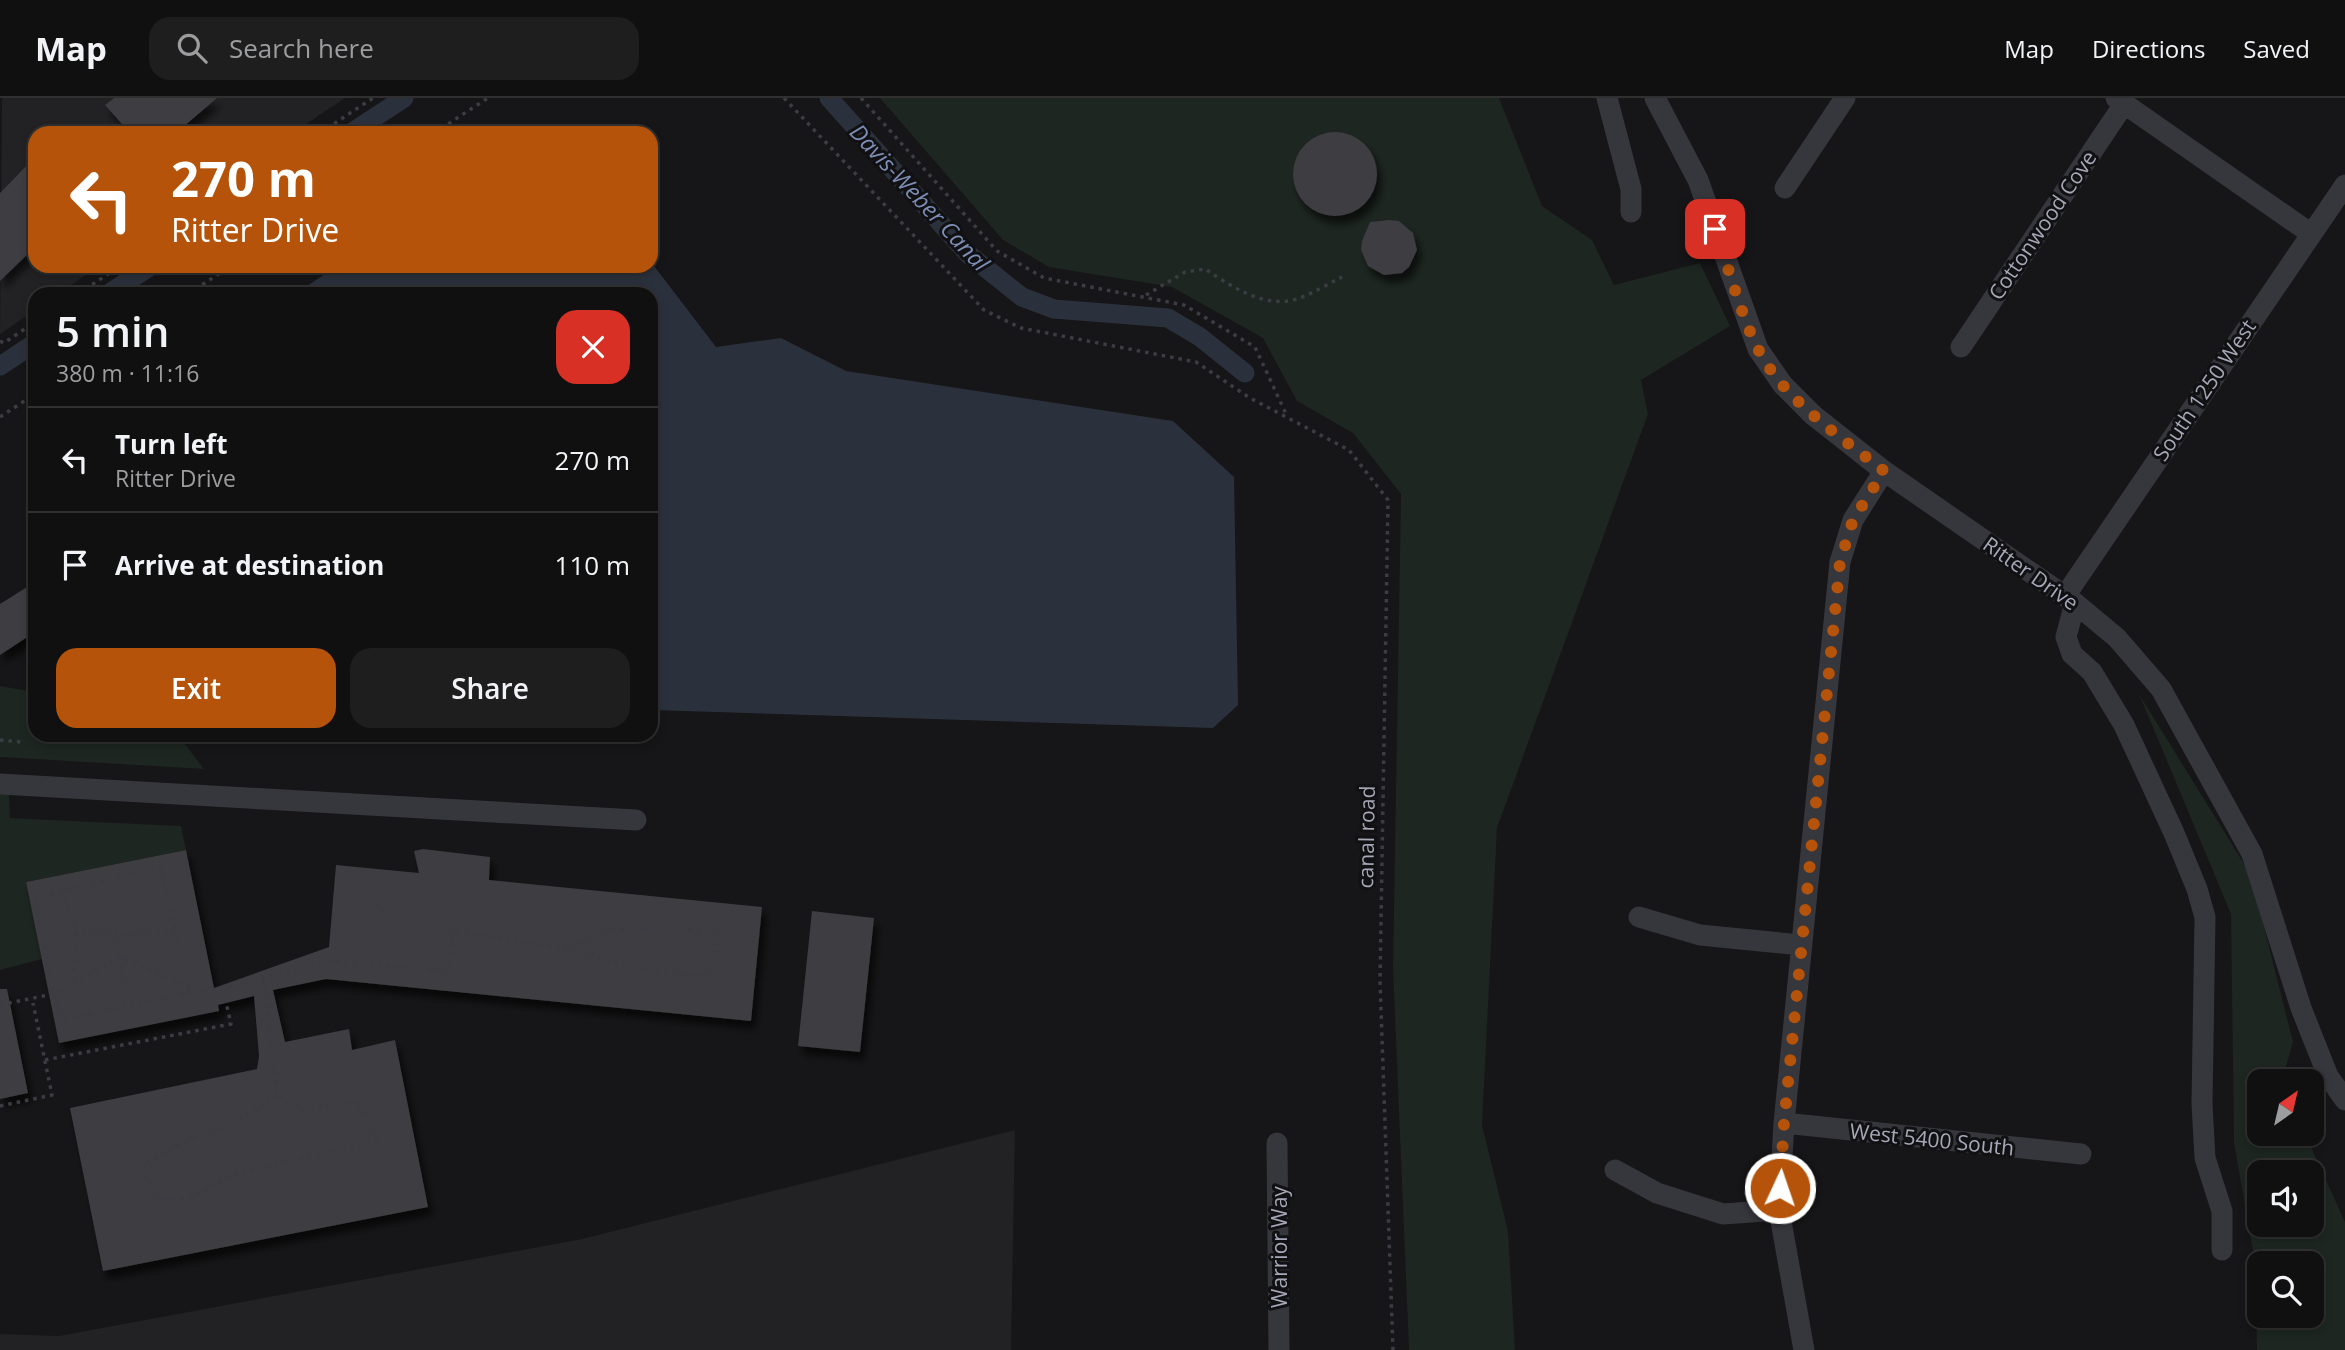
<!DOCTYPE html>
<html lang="en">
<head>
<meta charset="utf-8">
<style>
  :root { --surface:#101011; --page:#1e1e1f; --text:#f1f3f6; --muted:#9c9d9f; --line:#303031; --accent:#b45309 }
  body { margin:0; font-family:"Open Sans",sans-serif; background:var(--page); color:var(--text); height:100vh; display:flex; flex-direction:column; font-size:26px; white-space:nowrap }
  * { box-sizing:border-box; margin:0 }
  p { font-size:23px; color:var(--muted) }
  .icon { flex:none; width:38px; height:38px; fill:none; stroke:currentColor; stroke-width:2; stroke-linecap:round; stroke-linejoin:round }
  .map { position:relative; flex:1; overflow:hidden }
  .side { position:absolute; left:28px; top:189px; width:630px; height:455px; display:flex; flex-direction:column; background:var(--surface); border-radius:21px; box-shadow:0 4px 10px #0003,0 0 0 2px var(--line) }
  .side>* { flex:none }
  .banner { position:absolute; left:28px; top:28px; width:630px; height:147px; border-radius:21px; box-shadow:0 4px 10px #0003,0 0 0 2px var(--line); background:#b45309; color:#fff; overflow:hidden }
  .needle { width:46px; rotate:34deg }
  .buttons { position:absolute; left:2247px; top:971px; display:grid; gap:14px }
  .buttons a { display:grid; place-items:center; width:77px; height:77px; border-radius:14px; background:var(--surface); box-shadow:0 4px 10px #0003,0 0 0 2px var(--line); font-size:35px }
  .pin { position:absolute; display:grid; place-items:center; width:60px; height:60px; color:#fff; margin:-30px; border-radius:14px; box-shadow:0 4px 10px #0006 }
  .me { position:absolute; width:77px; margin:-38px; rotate:3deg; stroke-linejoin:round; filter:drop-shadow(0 0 5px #0008) }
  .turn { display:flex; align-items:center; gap:24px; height:147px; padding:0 28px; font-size:32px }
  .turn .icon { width:91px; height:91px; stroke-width:2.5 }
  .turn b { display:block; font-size:49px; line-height:60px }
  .round { display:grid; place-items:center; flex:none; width:74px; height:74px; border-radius:21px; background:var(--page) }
  .overview { display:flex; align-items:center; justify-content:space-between; height:119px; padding:0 28px }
  h1 { font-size:42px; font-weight:600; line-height:52px }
  .button { display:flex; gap:14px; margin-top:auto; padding:14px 28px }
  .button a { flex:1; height:80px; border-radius:21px; background:var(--accent); color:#fff; font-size:28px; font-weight:600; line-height:80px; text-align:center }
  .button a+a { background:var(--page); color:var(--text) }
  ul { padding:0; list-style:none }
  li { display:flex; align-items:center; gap:21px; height:105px; padding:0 28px; border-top:2px solid var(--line) }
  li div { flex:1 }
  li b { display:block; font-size:26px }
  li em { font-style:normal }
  header { display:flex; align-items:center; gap:42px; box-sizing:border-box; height:98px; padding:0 35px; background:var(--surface); border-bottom:2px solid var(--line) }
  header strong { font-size:33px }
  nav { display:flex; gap:38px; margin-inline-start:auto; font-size:24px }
  .search { width:490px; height:63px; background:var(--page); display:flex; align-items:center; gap:18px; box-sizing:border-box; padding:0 24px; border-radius:21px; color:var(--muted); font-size:26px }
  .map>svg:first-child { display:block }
</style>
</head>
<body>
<header>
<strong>Map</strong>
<div class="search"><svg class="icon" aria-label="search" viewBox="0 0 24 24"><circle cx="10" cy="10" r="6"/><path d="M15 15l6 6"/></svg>Search here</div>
<nav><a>Map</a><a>Directions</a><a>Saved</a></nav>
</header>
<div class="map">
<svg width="2345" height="1252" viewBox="0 0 2345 1252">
  <defs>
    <filter id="shadow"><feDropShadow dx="4.5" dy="8" stdDeviation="3.5" flood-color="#0009"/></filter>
  </defs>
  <rect width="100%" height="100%" fill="#161517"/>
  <path fill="#222124" d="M2,0H345L293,35H35V168H99L58,196H35V212L0,236Z
    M1015,1032L1011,1252H0V1236L59,1238L582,1141Z"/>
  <path fill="#1d2620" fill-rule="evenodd" d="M880,0H1499L1542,108L1592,142L1614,187L1700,165L1730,228L1641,282L1648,316L1497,730L1482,1027L1508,1133L1515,1252H1409L1393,870L1401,396L1353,335L1297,303L1263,240L1172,189L1049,169L1003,142Z
    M0,588L35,594V637H178L204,671L0,659Z
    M2139,596L2251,777L2293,944L2282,983L2259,984V1036H2305L2345,1124V1252H2257L2256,1170L2234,1045L2231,816ZM2259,1074H2312V1127H2259ZM2259,1166H2312V1218H2259Z
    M0,695L9,696L10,720L181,728L186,752L26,784L42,861L0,872Z"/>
  <path fill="#2b313c" d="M651,164L716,249L781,240L846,273L1173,323L1234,379L1238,607L1213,630L651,612V196H295L337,168H651Z"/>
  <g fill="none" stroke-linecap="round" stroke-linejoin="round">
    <path stroke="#2b313c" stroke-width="19" d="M829,0L968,156L1022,199L1054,211L1168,220L1200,239L1245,275
      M351,35L404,0
      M108,196L151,168
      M0,268L35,245"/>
  </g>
  <path fill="#3d3c42" filter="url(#shadow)" d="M114,0H217L176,35H130L105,7Z
    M1293 76a42 42 0 1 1 84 0a42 42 0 1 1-84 0Z
    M35,59V149L0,183V95Z
    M1389,122L1399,123L1413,135L1417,152L1409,169L1402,175L1384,177L1368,168L1361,152L1362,143L1370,124Z
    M35,484V534L0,557V506Z
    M423,751L490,759L489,782L762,809L751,923L326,881L273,892L285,944L349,931L352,952L395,942L428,1109L103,1173L70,1010L257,971L259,958L254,898L218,907L219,913L59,945L26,784L186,752L214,890L329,849L336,767L419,775L414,753Z
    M812,813L874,820L860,954L798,948Z
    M0,891H7L28,995L0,1001Z"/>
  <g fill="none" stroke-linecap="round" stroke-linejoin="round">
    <path stroke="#3c3c44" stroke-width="3.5" stroke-dasharray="3.5 5" stroke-linecap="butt" d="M784,0L984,212L1021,230L1196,264L1250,300L1349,352L1388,402L1380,883L1393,1252
      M861,0L997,153L1044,180L1184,207L1255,249L1287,318
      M320,35L373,0
      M434,35L488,0
      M78,196L120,168
      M188,196L231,168
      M1146,197L1185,174L1205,171C1231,188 1264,211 1297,201C1312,196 1328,186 1342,179
      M0,243L4,245L35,224
      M0,319L35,296
      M0,642L21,644
      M160,769L190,895L64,921L53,896L35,800Z
      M62,793L77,836L115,832L121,859L124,909
      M359,802L453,833L563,850L637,870L695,878L711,876L721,835L682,831L615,832L563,850
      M115,832L125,837L175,832
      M264,881L277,997L302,1011L357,1004L379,1043L234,1076L190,1100H156L143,1066L193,1040L236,1025L277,997
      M73,882L77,836
      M0,907L53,896L121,859L188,888L210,894L327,863L447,873L453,833
      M45,962L231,926L223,891
      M0,1008L52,997L33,905"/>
    <path stroke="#36363d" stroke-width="21" d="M1607,0L1631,91V114
      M1655,0L1698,82L1758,251L1783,287L1813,317L1884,373L2075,505L2117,540L2161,591L2252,756L2301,910L2328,978L2345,1002
      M2116,0L2310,135
      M1785,90L1845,0
      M1961,249L2124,6
      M2065,498L2345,87
      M2075,505L2066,539L2072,556L2092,574L2124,627L2174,735L2197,791L2205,819L2202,1006L2205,1060L2222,1113V1152
      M0,686L636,722
      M1639,819L1700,837L1801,847
      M1784,1025L2081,1056
      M1277,1045L1279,1252
      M1615,1072L1657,1095L1723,1116L1779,1112
      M1804,1252L1779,1112L1784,1025L1840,464L1853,422L1884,373"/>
  </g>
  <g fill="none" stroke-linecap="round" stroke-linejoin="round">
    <path stroke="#b45309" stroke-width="12" stroke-dasharray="0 21.6" d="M1715,131C1729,170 1739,212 1757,249C1783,302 1839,337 1884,373L1853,422L1840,464L1784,1025L1780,1090"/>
  </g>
  <g text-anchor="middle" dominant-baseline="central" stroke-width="6" stroke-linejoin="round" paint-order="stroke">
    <g font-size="21" fill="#a6a8b8" stroke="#111012">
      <text transform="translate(2042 127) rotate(-56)">Cottonwood Cove</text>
      <text transform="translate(2204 292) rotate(-56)">South 1250 West</text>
      <text transform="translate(2031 475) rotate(35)">Ritter Drive</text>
      <text transform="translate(1366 739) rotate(-89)">canal road</text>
      <text transform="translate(1932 1041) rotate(6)">West 5400 South</text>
      <text transform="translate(1279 1149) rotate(-90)">Warrior Way</text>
    </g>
    <g font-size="23" font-style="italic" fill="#7c8eb5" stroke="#111012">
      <text transform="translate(920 99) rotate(47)">Davis-Weber Canal</text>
    </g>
  </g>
</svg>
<div class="buttons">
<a><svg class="needle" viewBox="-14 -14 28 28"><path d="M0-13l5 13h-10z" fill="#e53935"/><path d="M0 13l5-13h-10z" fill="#9c9d9f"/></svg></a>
<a><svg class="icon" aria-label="sound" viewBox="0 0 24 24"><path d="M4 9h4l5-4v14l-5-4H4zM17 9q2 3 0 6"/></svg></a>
<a><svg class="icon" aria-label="search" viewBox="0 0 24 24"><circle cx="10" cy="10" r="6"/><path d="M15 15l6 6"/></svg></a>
</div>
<div class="pin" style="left:1715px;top:131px;background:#d93025"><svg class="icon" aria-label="arrive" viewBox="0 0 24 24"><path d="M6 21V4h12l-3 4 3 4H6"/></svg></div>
<svg class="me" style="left:1780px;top:1090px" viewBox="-20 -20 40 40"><circle r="17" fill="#b45309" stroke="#fff" stroke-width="3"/><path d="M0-11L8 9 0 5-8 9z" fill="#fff"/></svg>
<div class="banner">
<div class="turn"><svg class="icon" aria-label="left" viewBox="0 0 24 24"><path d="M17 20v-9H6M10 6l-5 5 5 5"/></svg><div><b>270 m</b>Ritter Drive</div></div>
</div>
<section class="side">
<div class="overview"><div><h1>5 min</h1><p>380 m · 11:16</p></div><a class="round" style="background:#d93025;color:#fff"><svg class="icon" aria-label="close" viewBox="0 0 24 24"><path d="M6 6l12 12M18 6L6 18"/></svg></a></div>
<ul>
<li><svg class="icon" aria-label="left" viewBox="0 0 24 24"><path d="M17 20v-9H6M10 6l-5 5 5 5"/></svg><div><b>Turn left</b><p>Ritter Drive</p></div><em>270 m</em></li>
<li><svg class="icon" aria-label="arrive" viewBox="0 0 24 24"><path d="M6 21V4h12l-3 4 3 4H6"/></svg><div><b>Arrive at destination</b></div><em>110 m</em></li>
</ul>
<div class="button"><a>Exit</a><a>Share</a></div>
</section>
</div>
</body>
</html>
